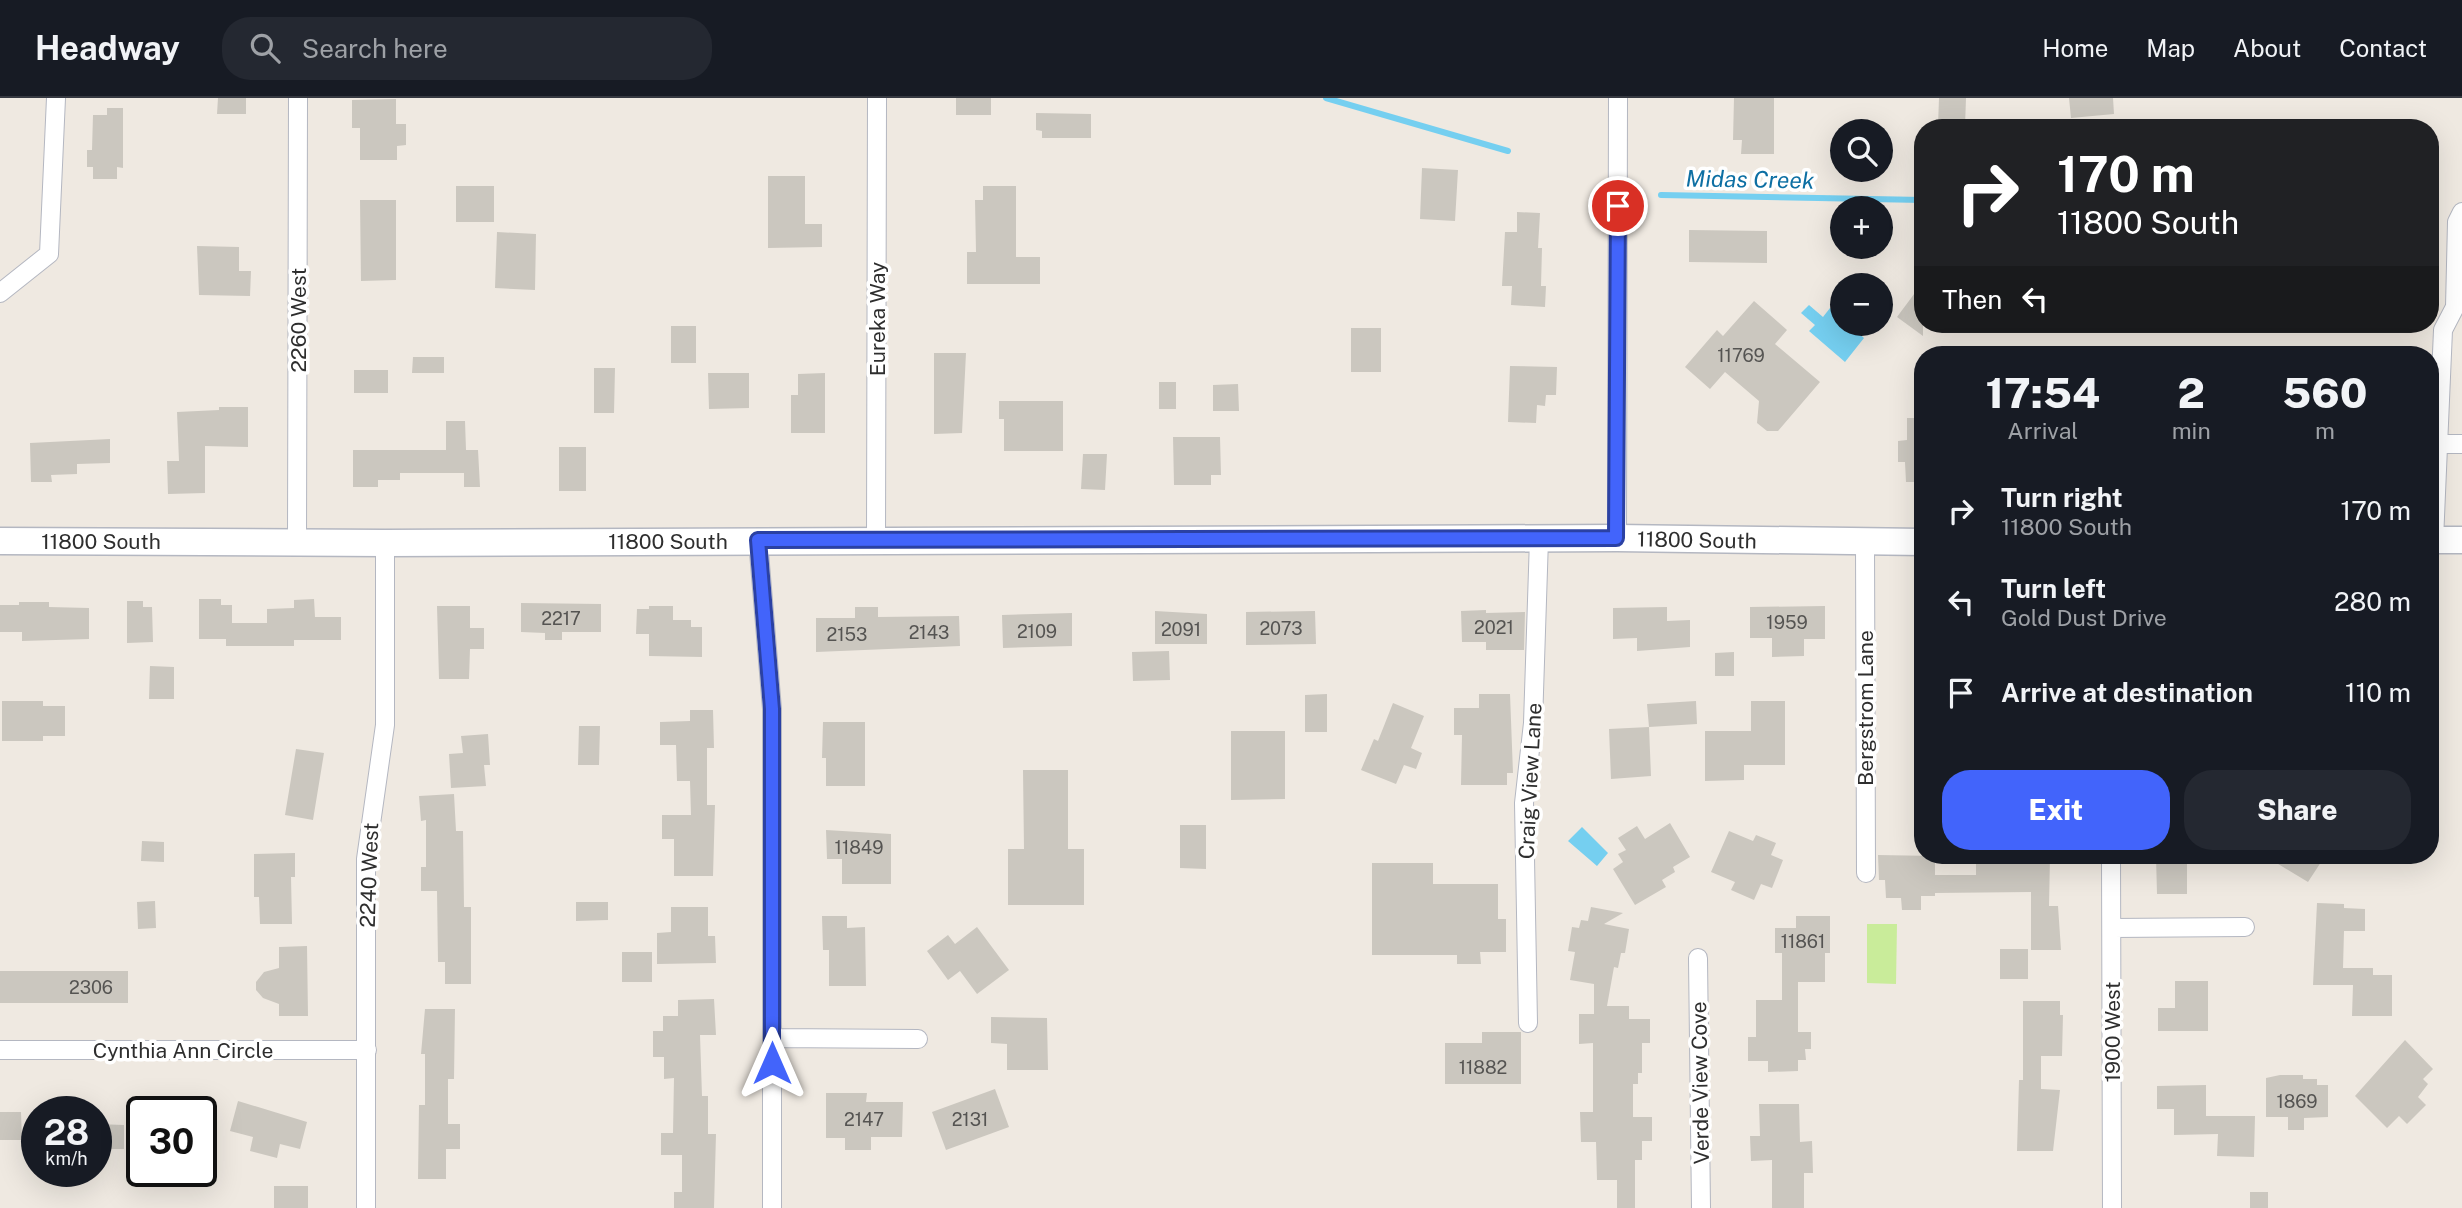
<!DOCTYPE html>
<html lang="en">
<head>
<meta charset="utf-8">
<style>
  :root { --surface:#171b24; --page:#242831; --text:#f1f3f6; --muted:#9ea1a6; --line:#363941; --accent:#4264fb }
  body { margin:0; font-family:"Public Sans",sans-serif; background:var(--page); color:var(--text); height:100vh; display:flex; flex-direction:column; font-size:26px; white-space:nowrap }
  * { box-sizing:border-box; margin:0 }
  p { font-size:23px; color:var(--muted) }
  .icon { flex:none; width:38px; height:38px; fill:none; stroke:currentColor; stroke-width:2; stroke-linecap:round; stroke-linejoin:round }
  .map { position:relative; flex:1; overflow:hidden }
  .side { position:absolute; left:1914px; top:248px; width:525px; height:518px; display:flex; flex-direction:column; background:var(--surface); border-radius:28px; box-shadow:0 7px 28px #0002 }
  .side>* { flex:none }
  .guide { position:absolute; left:1914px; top:21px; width:525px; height:214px; border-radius:28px; box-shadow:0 7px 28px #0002; background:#202124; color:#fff; overflow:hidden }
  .fabs { position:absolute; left:1830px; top:21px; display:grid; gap:14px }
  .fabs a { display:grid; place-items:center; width:63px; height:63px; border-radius:50%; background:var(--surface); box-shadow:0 7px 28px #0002; font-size:35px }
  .speed { position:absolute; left:21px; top:998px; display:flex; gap:14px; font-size:35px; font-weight:700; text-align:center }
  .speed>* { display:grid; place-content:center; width:91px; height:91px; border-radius:50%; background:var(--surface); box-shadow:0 7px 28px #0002; line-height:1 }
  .speed small { font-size:18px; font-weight:400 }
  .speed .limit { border:4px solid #111; border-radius:10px; background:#fff; color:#111 }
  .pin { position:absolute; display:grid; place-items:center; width:60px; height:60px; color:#fff; margin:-30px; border:4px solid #fff; border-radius:50%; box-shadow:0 2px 7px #0007 }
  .me { position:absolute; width:77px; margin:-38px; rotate:0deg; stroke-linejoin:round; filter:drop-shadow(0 0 5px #0008) }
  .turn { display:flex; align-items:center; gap:24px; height:147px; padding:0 28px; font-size:32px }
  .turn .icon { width:91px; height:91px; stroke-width:2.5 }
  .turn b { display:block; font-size:49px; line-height:60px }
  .then { display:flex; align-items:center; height:66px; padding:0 28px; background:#0003; gap:14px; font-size:26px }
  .eta { display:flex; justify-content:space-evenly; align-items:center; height:119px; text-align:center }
  .eta b { font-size:42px; font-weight:800; line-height:49px }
  .cta { display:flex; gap:14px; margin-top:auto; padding:14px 28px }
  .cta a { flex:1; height:80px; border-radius:28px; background:var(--accent); color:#fff; font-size:28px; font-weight:800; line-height:80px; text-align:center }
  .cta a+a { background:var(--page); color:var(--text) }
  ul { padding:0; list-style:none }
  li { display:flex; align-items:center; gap:21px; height:91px; padding:0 28px }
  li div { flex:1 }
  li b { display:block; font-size:26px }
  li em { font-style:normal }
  header { display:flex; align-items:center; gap:42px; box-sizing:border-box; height:98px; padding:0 35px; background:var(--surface); border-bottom:2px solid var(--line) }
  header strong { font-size:33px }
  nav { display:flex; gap:38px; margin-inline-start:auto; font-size:24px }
  .search { width:490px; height:63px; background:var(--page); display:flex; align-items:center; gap:18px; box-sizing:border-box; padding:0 24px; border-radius:28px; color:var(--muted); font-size:26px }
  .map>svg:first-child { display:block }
</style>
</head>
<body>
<header>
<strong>Headway</strong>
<div class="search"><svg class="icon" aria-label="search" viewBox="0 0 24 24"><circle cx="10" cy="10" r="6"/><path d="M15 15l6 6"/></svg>Search here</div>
<nav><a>Home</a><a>Map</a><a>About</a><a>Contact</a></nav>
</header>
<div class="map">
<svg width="2462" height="1110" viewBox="0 0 2462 1110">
  <rect width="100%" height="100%" fill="#efe9e1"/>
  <path fill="#c9ec9a" d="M1867,826H1897L1896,886L1867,885Z"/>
  <path fill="#75cff0" d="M1809,207L1823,219L1830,210L1843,221V226H1848L1864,240L1845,264L1809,233L1815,227L1801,215Z
    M1582,729L1608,755L1597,768L1568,743Z"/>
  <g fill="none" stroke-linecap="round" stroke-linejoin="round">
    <path stroke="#75cff0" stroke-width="6" d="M1326,0L1508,53
      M1661,97L1923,102
      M2431,104H2432"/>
  </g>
  <path fill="#cbc7bf" d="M218,0H246V16H217Z
    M956,0H991V17H956Z
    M1734,0H1774V56H1741L1742,42H1733Z
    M1939,0H1966L1965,29L1938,28Z
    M2069,0H2113L2114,16L2071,20Z
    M396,1V26H406V47L397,48V62H360V30H352V2Z
    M107,10H123V70L117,69V81H93V69H87V52H92L93,17H107Z
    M1036,15L1091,16V40H1042V33L1036,32Z
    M1422,70L1458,72L1455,123L1420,121Z
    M768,78H805V126H822V149L768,150Z
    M456,88H494V124H456Z
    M983,88H1016V159H1040V186H967V154H976L975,102H983Z
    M360,102H396V182L361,183Z
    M1517,114L1540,115L1538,150H1542L1541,188H1546L1545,209L1511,207L1512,188H1502L1505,134H1517Z
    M1689,132L1767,133V165L1689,164Z
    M497,134L536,136L535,192L495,190Z
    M197,148L239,149V173H251L250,198L199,197Z
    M1923,184V238L1897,219Z
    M1754,203L1787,232L1775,246L1820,284L1778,333H1767L1757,325L1759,303L1725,274L1710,291L1685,269L1717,232L1723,238Z
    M671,228H696V265H671Z
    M1351,230H1381V274H1351Z
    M934,255H966L962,335L934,336Z
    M413,259H444V275H412Z
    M1510,268L1557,269L1556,297H1546L1545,308L1537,307L1536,325L1508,324Z
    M594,270H615L614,315H594Z
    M354,272H388V295H354Z
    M708,275H749V310L709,311Z
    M825,275V335H791V297H798V276Z
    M1159,284H1176V311H1159Z
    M1238,286L1239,313H1213V287Z
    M999,303H1063V353H1004V321H999Z
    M219,309H248V349L205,348V395L168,396L167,363H179L177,314L219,312Z
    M1907,320H1923V384H1906L1905,364H1898V343L1907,342Z
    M446,323H465L466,352H478L480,389H464V375H400V382H378V389H353V352H446Z
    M1173,339H1220L1221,377H1211V387H1174Z
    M110,341V365L77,366V376L51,377L52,384H31L30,345Z
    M559,349H586V393H559Z
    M1083,356H1107L1105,392L1081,391Z
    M199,501H221V507H232V525H267V511L294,510V502L314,501L315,519H341V542H294V548H226V541H199Z
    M127,503H143V509H152L153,544L127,545Z
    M19,504H49V509L89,510V541L22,543V534H0V507H19Z
    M521,505L601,506V534H562V542H545V535L521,534Z
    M437,508H470V530H484V551H470L469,581H439Z
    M649,508H673V522H691V529H702V559L649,558V536H636L637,511H649Z
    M1825,508V541H1804V558L1772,559V540H1750V509Z
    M855,509H878V519L959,518L960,548L816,554V520H855Z
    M1667,509V523L1690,522V549L1637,553V540L1613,541V510Z
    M1486,512V515L1525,514L1524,552H1486V544H1462L1461,513Z
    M1155,513L1207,516V546H1155Z
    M1315,513L1316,546L1246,547V514Z
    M1072,515V548L1003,550L1002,517Z
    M1169,553L1170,582L1133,583L1132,554Z
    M1734,554V578H1715V555Z
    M150,568L174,569V601H149Z
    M1327,596V634H1305V597Z
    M1479,596H1510L1513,675H1507V687H1461L1462,637H1454V610H1479Z
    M2,603H43V608H65V638H43V643H2Z
    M1696,603L1697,626L1649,629L1647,606Z
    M1751,603H1785V667H1744V682L1705,683V633H1751Z
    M1393,605L1424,618L1411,650L1422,655L1416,671L1404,667L1396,686L1361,672L1374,641L1378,643Z
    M690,612H713L714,650H707V707H715L713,778H674V741H662V717H691L690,683H677L676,647H660V624L690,623Z
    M823,624H865V688H826V660H822Z
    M579,628H600L599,667H578Z
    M1649,629L1651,678L1611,681L1609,631Z
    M1231,633H1285V701L1231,702Z
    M488,636L490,667H484L486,688L451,690L449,656L463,655L461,638Z
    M296,651L324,655L313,722L285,717Z
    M1023,672H1068V751H1084V807H1008V751H1024Z
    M454,696L456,733H463L464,809H471V886H445V864H438L437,793H421V769H426V722L421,723L419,698Z
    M1670,725L1690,759L1673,769L1675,774L1662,782L1666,789L1635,807L1613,771L1623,764L1618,756L1626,752L1618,740L1637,728L1645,741Z
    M1180,727H1206V771L1180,770Z
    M826,732L891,736V786H842V761H827Z
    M1729,733L1753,743L1756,737L1776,745L1771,757L1783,762L1772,790L1761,786L1754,802L1731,792L1735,784L1711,774Z
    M142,743L164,744V764L141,763Z
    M295,755V779H291L292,826H260L259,799H254V756Z
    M1878,757L1935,758V777H1976V760L2050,758L2049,808H2058L2061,852H2031V794L1935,795V798H1921V812H1902L1901,800H1886L1885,782H1879Z
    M2156,758H2187V796H2157Z
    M2265,758H2325L2308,784Z
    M1372,765H1433V786H1498V821H1506V854H1480L1481,866H1457V857H1372Z
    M155,803L156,830L138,831L137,804Z
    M576,804H608V822L576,823Z
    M2317,805L2344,806V810L2365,811V833H2344L2343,870H2373V877H2392V918H2352L2353,887H2313Z
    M671,809H708V838H715L716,865L657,866V835L671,834Z
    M1591,809L1623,815L1604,826L1629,831L1625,855H1621L1618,870L1614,869L1607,908H1629V921H1650V945H1642V975H1638V986H1633V1019H1652V1043H1642V1062H1635V1110H1617V1082H1597L1596,1044H1581L1580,1014H1593V945L1579,946V916H1594V886L1570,882L1575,854L1568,853L1572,829L1579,830L1581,822L1588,823Z
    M822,818H847V830L865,829L866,888H829V852H823Z
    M1796,818H1830V855H1825V884H1798V934H1811V951H1805L1806,962H1798V973L1768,974V963H1748V939H1756V902H1782V855H1775V830H1796Z
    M977,829L1009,872L977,896L960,873L948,882L927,853L948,837L955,846Z
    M307,848L308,918H279V906L263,900L256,892V884L264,874L279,870V849Z
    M2000,851H2028V881H2000Z
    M622,854H652V884H622Z
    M0,873H128V905H0Z
    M2175,883H2208V933H2158V910H2175Z
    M714,901L716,937H700L702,998H708V1036H716L714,1110H674V1094H682V1057H661V1035H673L674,980L664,981V959H653V933H663V918H678V902Z
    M2023,903H2060V917H2063L2062,958H2041V991L2060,992L2053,1053H2017L2019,982H2023Z
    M425,911H455L454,981H448V1026H460V1051H446V1081H418L419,1007H425V956H421Z
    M991,919L1047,920L1048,972H1007V946L991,945Z
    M1482,934H1521V986H1445V945H1482Z
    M2405,942L2433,971L2423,981L2428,986L2418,999L2426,1007L2407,1026L2399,1018L2387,1030L2355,998Z
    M2280,977H2303V981H2317V987H2328V1019L2304,1020V1032H2288V1019H2266V980Z
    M2206,987V1018H2255L2254,1059L2217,1058L2218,1036L2174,1037V1011H2157V988Z
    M995,991L1009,1029L946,1052L932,1014Z
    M826,995H867L866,1004H903L902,1039H871V1052H845V1040H826Z
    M238,1003L307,1024L300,1051L280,1046L277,1060L250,1053L253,1039L230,1033Z
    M1759,1006H1799L1800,1044L1812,1043L1813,1075H1804V1110H1772V1062L1751,1063L1750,1038H1760Z
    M0,1014H21L22,1042H0Z
    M96,1026L124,1027V1051H96Z
    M274,1088H308V1110H274Z
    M2250,1094H2268V1110H2250Z"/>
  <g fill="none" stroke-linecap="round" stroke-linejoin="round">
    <defs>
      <path id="minor" d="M0,195L49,156L56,0
        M2437,346H2462
        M1617,440L1618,0
        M758,442L772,611V1110
        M2434,442L2443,232L2455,209L2457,124L2462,114
        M876,443L877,0
        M297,444L298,0
        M1865,444L1866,775
        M2111,758L2112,1110
        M2112,830L2245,829
        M1698,860L1701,1110
        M1528,925L1524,705L1533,625L1539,441
        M772,940L918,941
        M0,952H367
        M366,1110V761L385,627V445"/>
      <path id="secondary" d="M2431,442H2462
        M0,443L385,445L1617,440L1923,444"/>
    </defs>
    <use href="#minor" stroke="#b4b7c1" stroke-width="20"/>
    <use href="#secondary" stroke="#b4b7c1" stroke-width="29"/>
    <use href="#minor" stroke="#fff" stroke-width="18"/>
    <use href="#secondary" stroke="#fff" stroke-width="26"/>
  </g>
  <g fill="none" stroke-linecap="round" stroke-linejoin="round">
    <defs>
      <path id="route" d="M772,965V611L758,442L1616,440L1618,108"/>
    </defs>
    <use href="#route" stroke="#2b41a3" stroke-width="18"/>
    <use href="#route" stroke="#4264fb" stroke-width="12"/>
  </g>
  <g text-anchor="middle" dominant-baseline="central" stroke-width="7" stroke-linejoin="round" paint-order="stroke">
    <g font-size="18" fill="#555452">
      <text x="1741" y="257">11769</text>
      <text x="561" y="520">2217</text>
      <text x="1787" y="524">1959</text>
      <text x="1494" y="529">2021</text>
      <text x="1281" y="530">2073</text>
      <text x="1181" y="531">2091</text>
      <text x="1037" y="533">2109</text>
      <text x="929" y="534">2143</text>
      <text x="847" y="536">2153</text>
      <text x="859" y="749">11849</text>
      <text x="1803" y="843">11861</text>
      <text x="91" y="889">2306</text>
      <text x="1483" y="969">11882</text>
      <text x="2297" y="1003">1869</text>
      <text x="864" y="1021">2147</text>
      <text x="970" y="1021">2131</text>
    </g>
    <g font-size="21" fill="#2e2e2e" stroke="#fff">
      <text transform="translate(877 221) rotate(-90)">Eureka Way</text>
      <text transform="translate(298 222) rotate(-90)">2260 West</text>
      <text transform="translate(1697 442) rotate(1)">11800 South</text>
      <text x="101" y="443">11800 South</text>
      <text x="668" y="443">11800 South</text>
      <text transform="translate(1865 610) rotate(-90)">Bergstrom Lane</text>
      <text transform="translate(1530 683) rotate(-87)">Craig View Lane</text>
      <text transform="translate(369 777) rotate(-88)">2240 West</text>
      <text transform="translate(2112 934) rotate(-90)">1900 West</text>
      <text x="183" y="952">Cynthia Ann Circle</text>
      <text transform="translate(1700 985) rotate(-91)">Verde View Cove</text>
    </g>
    <g font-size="23" font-style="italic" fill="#0d6fa3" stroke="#fff">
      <text transform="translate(1750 81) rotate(1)">Midas Creek</text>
    </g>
  </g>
</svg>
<div class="fabs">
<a><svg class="icon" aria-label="search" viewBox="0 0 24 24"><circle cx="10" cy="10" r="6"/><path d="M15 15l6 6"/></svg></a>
<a>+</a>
<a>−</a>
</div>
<div class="speed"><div>28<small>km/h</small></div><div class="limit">30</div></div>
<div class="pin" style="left:1618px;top:108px;background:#d93025"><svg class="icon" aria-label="arrive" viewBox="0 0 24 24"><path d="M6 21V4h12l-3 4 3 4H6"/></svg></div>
<svg class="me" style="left:772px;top:965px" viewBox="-20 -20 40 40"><path d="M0-17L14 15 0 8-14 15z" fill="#4264fb" stroke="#fff" stroke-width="4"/></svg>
<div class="guide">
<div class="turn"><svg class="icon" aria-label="right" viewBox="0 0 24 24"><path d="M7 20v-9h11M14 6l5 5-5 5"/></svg><div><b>170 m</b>11800 South</div></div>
<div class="then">Then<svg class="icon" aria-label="left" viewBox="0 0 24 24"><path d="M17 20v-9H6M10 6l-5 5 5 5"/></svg></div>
</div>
<section class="side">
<div class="eta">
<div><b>17:54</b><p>Arrival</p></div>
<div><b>2</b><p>min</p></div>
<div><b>560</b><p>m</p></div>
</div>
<ul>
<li><svg class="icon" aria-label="right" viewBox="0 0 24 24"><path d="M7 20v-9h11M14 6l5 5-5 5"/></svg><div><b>Turn right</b><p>11800 South</p></div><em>170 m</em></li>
<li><svg class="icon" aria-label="left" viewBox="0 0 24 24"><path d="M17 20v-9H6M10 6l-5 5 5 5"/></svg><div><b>Turn left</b><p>Gold Dust Drive</p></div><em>280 m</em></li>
<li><svg class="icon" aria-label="arrive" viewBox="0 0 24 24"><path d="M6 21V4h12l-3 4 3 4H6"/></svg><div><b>Arrive at destination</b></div><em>110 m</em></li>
</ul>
<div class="cta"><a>Exit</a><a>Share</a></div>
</section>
</div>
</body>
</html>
